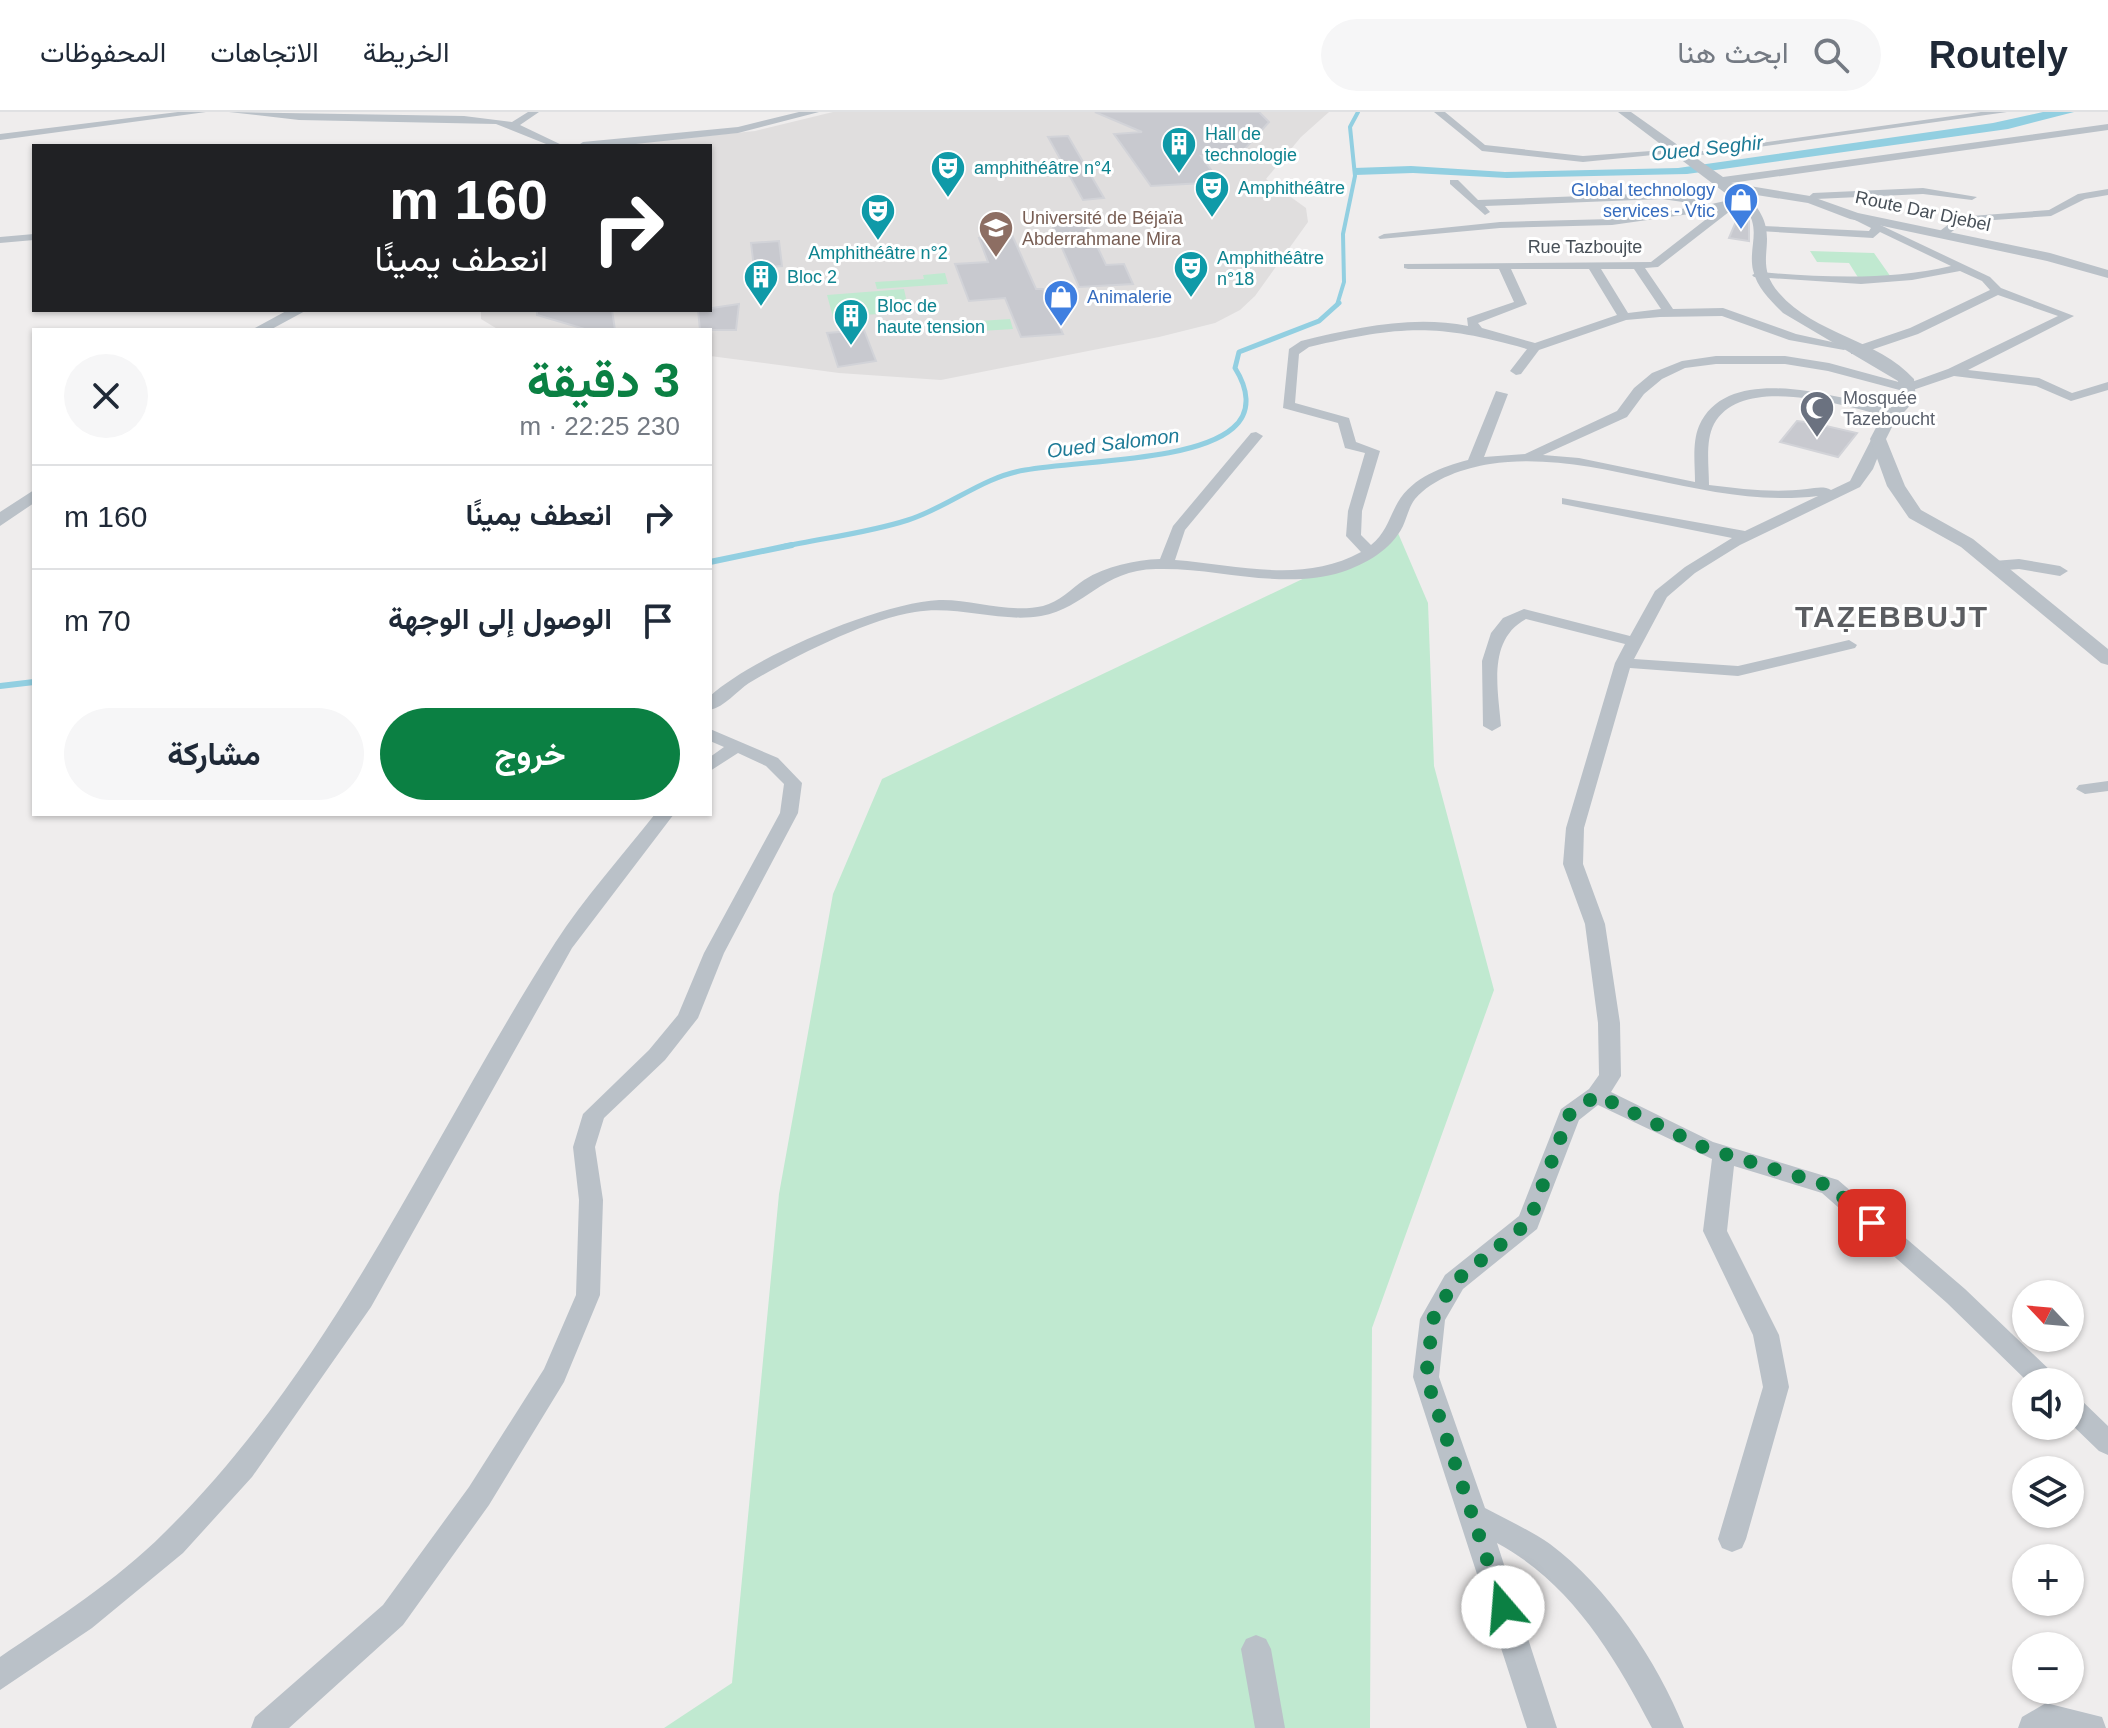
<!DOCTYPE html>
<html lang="ar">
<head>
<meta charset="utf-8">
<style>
  :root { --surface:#fff; --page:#f6f6f7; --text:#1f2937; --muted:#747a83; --line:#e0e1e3; --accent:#0b8043 }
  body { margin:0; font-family:Helvetica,Vazirmatn,sans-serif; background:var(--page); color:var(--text); direction:rtl; height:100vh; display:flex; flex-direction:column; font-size:30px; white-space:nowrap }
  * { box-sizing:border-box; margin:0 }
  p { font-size:26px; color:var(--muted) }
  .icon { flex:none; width:44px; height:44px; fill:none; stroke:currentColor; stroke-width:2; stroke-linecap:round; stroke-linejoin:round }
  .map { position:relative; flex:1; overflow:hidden; direction:ltr }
  .panel { position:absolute; left:32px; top:216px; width:680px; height:488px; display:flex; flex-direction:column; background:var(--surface); border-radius:0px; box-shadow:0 2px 6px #0004; direction:rtl }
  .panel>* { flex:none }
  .banner { position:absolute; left:32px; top:32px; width:680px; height:168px; border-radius:0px; box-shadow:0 2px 6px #0004; direction:rtl; background:#202124; color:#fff; overflow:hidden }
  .needle { width:52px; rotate:296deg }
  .buttons { position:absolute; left:2012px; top:1168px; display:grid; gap:16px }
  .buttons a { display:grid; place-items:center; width:72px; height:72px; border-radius:50%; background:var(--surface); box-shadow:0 2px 6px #0004; font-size:40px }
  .pin { position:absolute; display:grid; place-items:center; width:68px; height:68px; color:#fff; margin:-34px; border-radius:16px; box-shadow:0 4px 12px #0006 }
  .me { position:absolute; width:88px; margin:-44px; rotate:342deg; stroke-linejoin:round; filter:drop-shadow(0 0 6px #0008) }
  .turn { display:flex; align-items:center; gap:28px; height:168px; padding:0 32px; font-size:36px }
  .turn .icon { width:104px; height:104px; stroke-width:2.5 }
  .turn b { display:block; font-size:56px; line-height:68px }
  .round { display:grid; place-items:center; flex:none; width:84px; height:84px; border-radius:42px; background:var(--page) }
  .head { display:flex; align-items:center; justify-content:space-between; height:136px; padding:0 32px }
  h1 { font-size:48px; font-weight:700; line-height:60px; color:var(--accent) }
  .button { display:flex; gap:16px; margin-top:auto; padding:16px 32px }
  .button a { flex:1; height:92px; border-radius:48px; background:var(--accent); color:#fff; font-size:32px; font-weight:700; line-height:92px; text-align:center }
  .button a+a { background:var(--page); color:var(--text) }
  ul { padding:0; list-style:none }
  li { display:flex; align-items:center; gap:24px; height:104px; padding:0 32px; border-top:2px solid var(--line) }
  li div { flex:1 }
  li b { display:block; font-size:30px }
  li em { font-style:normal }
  header { display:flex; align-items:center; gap:48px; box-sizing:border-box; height:112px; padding:0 40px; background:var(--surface); border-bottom:2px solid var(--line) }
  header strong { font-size:38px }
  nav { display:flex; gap:44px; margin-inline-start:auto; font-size:28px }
  .search { width:560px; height:72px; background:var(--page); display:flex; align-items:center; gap:20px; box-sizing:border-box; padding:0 28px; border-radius:44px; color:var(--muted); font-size:30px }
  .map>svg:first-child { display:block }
</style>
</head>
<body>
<header>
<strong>Routely</strong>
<div class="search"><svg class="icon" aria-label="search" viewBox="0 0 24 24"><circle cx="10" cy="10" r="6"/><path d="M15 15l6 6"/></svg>ابحث هنا</div>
<nav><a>الخريطة</a><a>الاتجاهات</a><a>المحفوظات</a></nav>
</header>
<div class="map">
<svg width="2108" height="1616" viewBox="0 0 2108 1616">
  <rect width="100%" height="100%" fill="#efeded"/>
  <path fill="#e0dede" d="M833,0H1329L1301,25L1266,67L1306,96L1308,110L1255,184L1240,198L1215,211L1159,225L941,268L839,261L710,244V218H499L481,207V198H710V34H606L755,19Z"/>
  <path fill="#c0e9d0" d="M1810,139L1874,141L1893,168L1859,167L1849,151L1817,150Z
    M945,161L948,172L877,177L875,170L924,167L923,163Z
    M904,177L909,200L833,205L827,183Z
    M1010,207L1013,217L935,222L933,212Z
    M1395,414L1428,491L1434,654L1494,878L1372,1216L1370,1616H664L732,1571L779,1082L833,782L882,667L1313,462L1370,441Z"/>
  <path fill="#92cfe1" d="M2043,0H2074L2008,17L1687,62L1507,66L1413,61L1355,63L1354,56L1411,54L1505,60L1678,56L1993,11Z"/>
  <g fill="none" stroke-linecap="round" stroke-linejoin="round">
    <path stroke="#92cfe1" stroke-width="4" d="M1337,193L1344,170L1343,122L1355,64L1350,15L1358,0"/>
    <path stroke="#92cfe1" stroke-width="5" d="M782,435C823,426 868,421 908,408C949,395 982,365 1025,358C1079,348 1194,350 1233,316C1253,299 1247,275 1235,256L1239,240L1319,209L1339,191"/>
    <path stroke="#92cfe1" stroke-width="6" d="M710,450L792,433
      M0,574L34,570"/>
  </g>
  <path fill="#c8c9cf" stroke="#d2d3d8" stroke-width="2" d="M1095,0H1259L1269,10L1235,48L1201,44L1220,70L1151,74L1114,22L1142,20Z
    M1068,24L1104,86L1083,88L1048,25Z
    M1737,107L1749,109V129L1729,126Z
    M1086,111L1106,153L1124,152L1133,172L1079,175L1052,113Z
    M1012,123L1036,177H1043L1063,222L1021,225L1005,186L969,189L955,152L988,150L979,126Z
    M779,129L782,154L754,156L751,131Z
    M739,192L736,218H700L698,198Z
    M537,198H612L615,218H588L537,203Z
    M864,218L876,249L838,255L827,221Z
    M1797,309L1813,311L1857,321L1838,345L1780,330Z"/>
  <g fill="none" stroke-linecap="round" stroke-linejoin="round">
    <path fill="#bac1c8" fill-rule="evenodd" d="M178,0H206L0,28V22Z
      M229,0L464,4L512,10L528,0H539L520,13L564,34H551L496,12L299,8Z
      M1434,0H1445L1485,33L1583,44L1678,37L1683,40L1583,50L1482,39Z
      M1981,0H2007L1694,44L1689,41Z
      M1450,68H1458L1478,88L1662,81L1690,85L1707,93L1743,85V89L1658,155L1645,156L1673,197L1723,196L1796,222L1850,234L1844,238L1789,228L1722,204L1660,205L1626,208L1539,238L1521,262L1516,263L1510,259L1527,237C1435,211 1401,214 1309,235L1299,242L1295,291L1349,306L1356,330L1380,339L1362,399L1361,423L1371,433C1386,421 1389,406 1398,390C1413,365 1442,355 1468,348L1496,279L1508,282L1484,345L1525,342L1617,299L1634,276L1652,261L1682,249L1716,244H1785L1829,251L1906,272L1948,257L2058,204L1998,183L1918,222L1859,242H1851V236L1910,216L1990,178L1982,169L1960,159L1912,168L1861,172L1754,165L1752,163L1758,160C1822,165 1887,169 1951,154L1880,120L1873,126L1759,119V115L1763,114L1869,119L1871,116L1851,106V102L1855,101L1990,165L2001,176L2074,204L1968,258L2039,266L2072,281L2108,270V278L2071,289L2036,274L1954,264L1907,280L1828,259L1785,252H1716L1685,256L1662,267L1644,282L1627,305L1543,343L1579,346L1695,370C1695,352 1692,331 1699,314C1721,264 1791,275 1834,284C1854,288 1884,290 1900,302L1893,306C1848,295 1743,260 1714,312C1705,329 1709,354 1709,373C1742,377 1774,381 1807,377C1816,376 1824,374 1831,378L1850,369L1873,324L1885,327L1873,357L1860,375L1740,433L1695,461L1667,485L1634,547L1738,554L1849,528L1857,533L1855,536L1738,564L1630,556L1584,716L1583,752L1605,812L1620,911L1621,964L1611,980L1713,1030L1838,1068L1965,1177L2054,1262L2058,1270H2028L1947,1191L1822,1081L1734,1054L1727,1119L1779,1223L1789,1275L1746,1427L1742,1436L1732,1440L1722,1436L1718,1427L1763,1275L1753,1223L1703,1119L1712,1047L1598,993L1579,1008L1537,1117L1463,1177L1445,1208L1439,1265L1485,1396C1507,1408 1530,1418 1550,1432C1608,1475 1657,1549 1684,1616H1652C1614,1543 1571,1471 1497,1431L1557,1616H1527L1413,1265L1420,1207L1445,1163L1519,1104L1561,997L1589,977L1599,963L1598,911L1585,812L1563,752L1566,716L1615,551L1625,532L1526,507C1487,528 1498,577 1501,614L1492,619L1483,614L1482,549L1491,521L1503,506L1524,497L1630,524L1655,479L1685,455L1732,426L1562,392V386L1745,419L1818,384C1704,398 1597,336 1490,352C1465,356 1433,366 1415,387C1409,395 1407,405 1403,414C1391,438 1366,452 1342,460C1280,479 1219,455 1156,457C1101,458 1086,496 1041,504C1000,511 958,493 915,500C868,507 791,546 749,571C737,579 724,595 710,598V584C754,544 880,491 939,488C973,487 1009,502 1043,494C1059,490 1071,477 1084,468C1106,454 1135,448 1160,447L1173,414L1251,321L1256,320L1263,324L1185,418L1175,448C1238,453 1303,472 1361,440L1346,424L1348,399L1365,341L1345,336L1338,311L1283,296L1289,237L1301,229C1356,216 1411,203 1468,214L1467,206L1514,190L1499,157H1408L1404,156V152L1651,150L1718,98L1612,113L1500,116L1380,127L1378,125L1384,122L1500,110L1612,107L1694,95L1683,90L1662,87L1485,94L1490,100L1485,103L1450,72ZM1511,157H1589L1617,203L1535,231L1482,216L1478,211L1527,192ZM1601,157H1634L1661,197L1628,201Z
      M1923,76L1977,85L1972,88L1923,82L1816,87L1810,91L1805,88L1813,81Z
      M2108,77V83L2085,87L2051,104L1965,110L1946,124L1936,122L1958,105L2049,98L2078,82Z
      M34,122V128L0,131V125Z
      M2019,447L2060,454L2068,459L2060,464L2019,457L1994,459L1986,454L1994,449Z
      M710,617L778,646L802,671L798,701L724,841L698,906L665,948L604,1006L595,1035L603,1088L600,1183L564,1270L489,1393L403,1513L289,1616H251L255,1605L383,1493L469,1375L544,1257L576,1183L579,1088L573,1035L583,1002L649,938L678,903L704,841L780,701L784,672L766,654L738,641L710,659V645L724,635L710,629Z
      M2108,669V679L2085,682L2076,677L2079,673Z
      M655,702H674L572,836L371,1195L252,1365L183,1441L92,1516L0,1578V1545C56,1507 116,1469 164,1421C335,1253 428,1030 555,831C584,786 622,744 655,702Z
      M2070,1283L2079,1286L2108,1314V1343L2099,1339L2070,1311Z
      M1256,1523L1266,1527L1271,1537L1285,1616H1255L1241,1537L1246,1527Z
      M2046,1591L2102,1605L2106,1616H2018L2022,1605Z"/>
    <path fill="#bac1c8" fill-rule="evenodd" d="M799,0H819L738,21L617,34H577L583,30L738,15Z
      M1618,0H1631L1723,65L2108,12V18L1731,71L1810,84L1858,101L2050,141L2108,158V166L2047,149L1850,107L1808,91L1744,81C1790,124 1747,145 1779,181C1815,223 1878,227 1914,267L1916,287L1894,311L1886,327L1905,374L1921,398L1973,427L2108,537V553L2101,551L1961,435L1909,406L1887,374L1870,327L1881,306L1900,286L1898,269L1783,201C1771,189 1757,176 1753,158C1748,135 1762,117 1745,96Z
      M288,198H307L270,218H251Z
      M34,378V391L0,414V400Z"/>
  </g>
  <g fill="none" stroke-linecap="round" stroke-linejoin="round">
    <path stroke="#0b8043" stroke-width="14" stroke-dasharray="0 25.2" d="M1503,1495L1426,1265L1433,1207L1454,1170L1529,1110L1569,1003L1597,983L1705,1036L1830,1074L1872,1111"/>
  </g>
  <defs>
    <symbol id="building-pin" viewBox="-11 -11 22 30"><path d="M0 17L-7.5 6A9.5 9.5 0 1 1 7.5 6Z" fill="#0f9aa8" stroke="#fff"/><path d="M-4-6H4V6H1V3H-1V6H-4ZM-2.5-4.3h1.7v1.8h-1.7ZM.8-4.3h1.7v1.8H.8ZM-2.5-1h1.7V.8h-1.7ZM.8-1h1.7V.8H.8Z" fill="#fff"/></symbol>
    <symbol id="theatre-pin" viewBox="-11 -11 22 30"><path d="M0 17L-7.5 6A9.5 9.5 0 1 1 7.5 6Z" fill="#0f9aa8" stroke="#fff"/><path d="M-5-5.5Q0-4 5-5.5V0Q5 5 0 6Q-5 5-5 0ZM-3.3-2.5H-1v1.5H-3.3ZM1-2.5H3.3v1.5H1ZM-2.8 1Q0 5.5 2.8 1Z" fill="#fff"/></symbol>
    <symbol id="shop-pin" viewBox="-11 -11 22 30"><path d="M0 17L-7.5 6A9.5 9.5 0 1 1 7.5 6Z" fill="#3f7fe0" stroke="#fff"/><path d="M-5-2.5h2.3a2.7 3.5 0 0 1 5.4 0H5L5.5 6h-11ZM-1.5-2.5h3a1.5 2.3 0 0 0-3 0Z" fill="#fff"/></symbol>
    <symbol id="university-pin" viewBox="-11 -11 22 30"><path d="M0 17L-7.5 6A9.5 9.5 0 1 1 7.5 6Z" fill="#8d6e63" stroke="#fff"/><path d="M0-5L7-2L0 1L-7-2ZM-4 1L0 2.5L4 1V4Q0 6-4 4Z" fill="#fff"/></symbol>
    <symbol id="mosque-pin" viewBox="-11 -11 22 30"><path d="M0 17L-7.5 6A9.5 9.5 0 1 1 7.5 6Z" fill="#6b7280" stroke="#fff"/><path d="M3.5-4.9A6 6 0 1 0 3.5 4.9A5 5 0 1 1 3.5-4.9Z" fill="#fff"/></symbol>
  </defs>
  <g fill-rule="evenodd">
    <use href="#building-pin" x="1159" y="12" width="40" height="54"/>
    <use href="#theatre-pin" x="928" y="36" width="40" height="54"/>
    <use href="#theatre-pin" x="1192" y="56" width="40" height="54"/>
    <use href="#shop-pin" x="1721" y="68" width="40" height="54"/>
    <use href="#theatre-pin" x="858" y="79" width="40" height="54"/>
    <use href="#university-pin" x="976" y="96" width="40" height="54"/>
    <use href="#theatre-pin" x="1171" y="136" width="40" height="54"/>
    <use href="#building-pin" x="741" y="145" width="40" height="54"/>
    <use href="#shop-pin" x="1041" y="165" width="40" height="54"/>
    <use href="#building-pin" x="831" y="184" width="40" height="54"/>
    <use href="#mosque-pin" x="1797" y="276" width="40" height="54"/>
  </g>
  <g text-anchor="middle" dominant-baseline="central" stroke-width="6" stroke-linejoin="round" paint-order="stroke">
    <g font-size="18" fill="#0d838f" stroke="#fff" text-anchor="start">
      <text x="1205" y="22">Hall de<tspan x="1205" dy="21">technologie</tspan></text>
      <text x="974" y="56">amphithéâtre n°4</text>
      <text x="1238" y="76">Amphithéâtre</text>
      <text x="878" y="141" text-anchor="middle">Amphithéâtre n°2</text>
      <text x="1217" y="146">Amphithéâtre<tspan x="1217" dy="21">n°18</tspan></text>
      <text x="787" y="165">Bloc 2</text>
      <text x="877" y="194">Bloc de<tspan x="877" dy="21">haute tension</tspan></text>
    </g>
    <g font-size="18" fill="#366cbe" stroke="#fff" text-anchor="end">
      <text x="1715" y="78">Global technology<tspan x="1715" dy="21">services - Vtic</tspan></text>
      <text x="1087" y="185" text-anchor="start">Animalerie</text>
    </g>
    <g font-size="18" fill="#485058" stroke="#fff">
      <text transform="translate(1923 99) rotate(12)">Route Dar Djebel</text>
      <text x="1585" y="135">Rue Tazboujte</text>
    </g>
    <g font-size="18" fill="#785e54" stroke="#fff" text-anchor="start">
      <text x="1022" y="106">Université de Béjaïa<tspan x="1022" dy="21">Abderrahmane Mira</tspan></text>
    </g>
    <g font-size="18" fill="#5b616d" stroke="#fff" text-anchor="start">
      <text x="1843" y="286">Mosquée<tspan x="1843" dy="21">Tazeboucht</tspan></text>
    </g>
    <g font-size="20" font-style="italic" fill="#1d7a96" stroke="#fff">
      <text transform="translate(1707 36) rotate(-6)">Oued Seghir</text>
      <text transform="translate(1113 331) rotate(-7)">Oued Salomon</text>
    </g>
    <g font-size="30" font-weight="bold" letter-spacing="2" fill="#5b5d61" stroke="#fff">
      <text x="1892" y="504">TAẒEBBUJT</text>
    </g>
  </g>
</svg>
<div class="buttons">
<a><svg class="needle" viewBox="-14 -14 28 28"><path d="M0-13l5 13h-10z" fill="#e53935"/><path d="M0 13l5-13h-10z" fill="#747a83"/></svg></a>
<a><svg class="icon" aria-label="sound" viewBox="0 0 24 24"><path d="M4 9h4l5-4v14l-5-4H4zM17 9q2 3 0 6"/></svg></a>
<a><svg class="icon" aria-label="layers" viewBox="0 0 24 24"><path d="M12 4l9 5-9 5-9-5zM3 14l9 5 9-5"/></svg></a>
<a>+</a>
<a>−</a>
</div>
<div class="pin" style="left:1872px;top:1111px;background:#d93025"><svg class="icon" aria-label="arrive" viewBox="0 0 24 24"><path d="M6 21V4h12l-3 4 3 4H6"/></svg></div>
<svg class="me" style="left:1503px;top:1495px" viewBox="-20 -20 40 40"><circle r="19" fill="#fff"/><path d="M0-13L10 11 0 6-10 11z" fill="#0b8043"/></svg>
<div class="banner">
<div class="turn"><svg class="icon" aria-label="right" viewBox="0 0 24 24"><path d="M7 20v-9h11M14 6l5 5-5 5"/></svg><div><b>160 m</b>انعطف يمينًا</div></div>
</div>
<section class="panel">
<div class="head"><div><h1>3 دقيقة</h1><p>230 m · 22:25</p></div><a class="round"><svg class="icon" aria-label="close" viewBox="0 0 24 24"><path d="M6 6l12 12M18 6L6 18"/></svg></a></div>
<ul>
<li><svg class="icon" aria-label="right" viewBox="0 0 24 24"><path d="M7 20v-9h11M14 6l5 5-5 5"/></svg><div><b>انعطف يمينًا</b></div><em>160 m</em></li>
<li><svg class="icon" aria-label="arrive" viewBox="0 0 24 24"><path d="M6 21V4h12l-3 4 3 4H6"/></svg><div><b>الوصول إلى الوجهة</b></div><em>70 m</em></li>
</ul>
<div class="button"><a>خروج</a><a>مشاركة</a></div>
</section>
</div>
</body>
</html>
